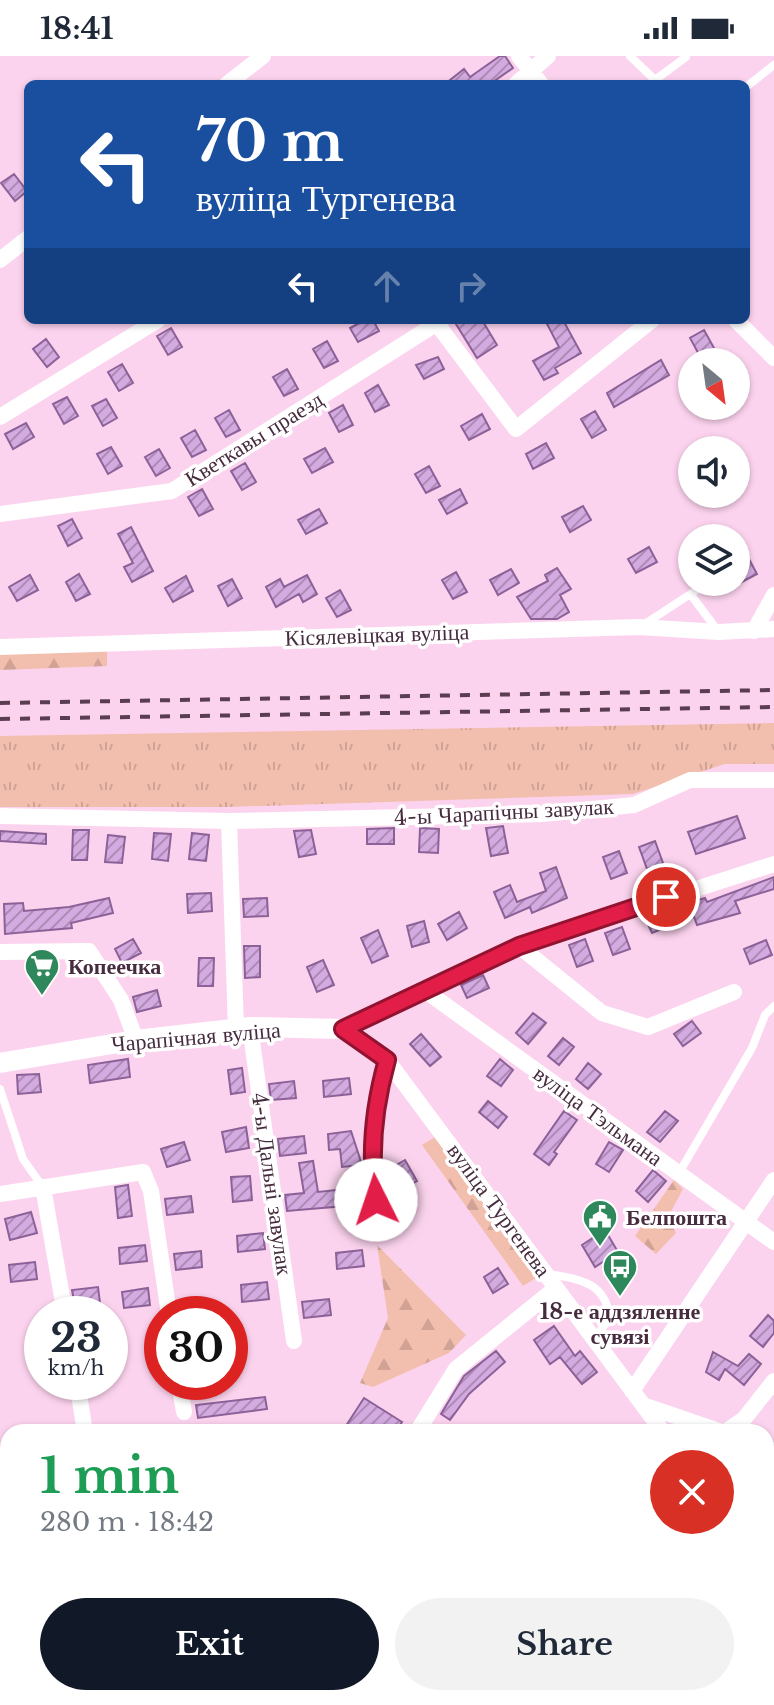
<!DOCTYPE html>
<html lang="en">
<head>
<meta charset="utf-8">
<style>
  :root { --surface:#fff; --page:#f2f2f3; --text:#1f2937; --muted:#747a83; --accent:#111827 }
  body { margin:0; font-family:"Libre Baskerville",serif; background:var(--page); color:var(--text); height:100vh; display:flex; flex-direction:column; font-size:30px; white-space:nowrap }
  * { box-sizing:border-box; margin:0 }
  p { font-size:26px; color:var(--muted) }
  .icon { flex:none; width:44px; height:44px; fill:none; stroke:currentColor; stroke-width:2; stroke-linecap:round; stroke-linejoin:round }
  .map { position:relative; flex:1; overflow:hidden }
  .side { position:absolute; left:0px; top:1368px; width:774px; height:282px; display:flex; flex-direction:column; background:var(--surface); border-radius:24px 24px 0 0; box-shadow:0 2px 6px #0004 }
  .side>* { flex:none }
  .banner { position:absolute; left:24px; top:24px; width:726px; height:244px; border-radius:12px; box-shadow:0 2px 6px #0004; background:#1a4fa0; color:#fff; overflow:hidden }
  .needle { width:52px; rotate:151deg }
  .buttons { position:absolute; left:678px; top:292px; display:grid; gap:16px }
  .buttons a { display:grid; place-items:center; width:72px; height:72px; border-radius:50%; background:var(--surface); box-shadow:0 2px 6px #0004; font-size:40px }
  .speed { position:absolute; left:24px; top:1240px; display:flex; gap:16px; font-size:40px; font-weight:700; text-align:center }
  .speed>* { display:grid; place-content:center; width:104px; height:104px; border-radius:50%; background:var(--surface); box-shadow:0 2px 6px #0004; line-height:1 }
  .speed small { font-size:20px; font-weight:400 }
  .speed .limit { border:12px solid #d22; background:#fff; color:#111 }
  .pin { position:absolute; display:grid; place-items:center; width:68px; height:68px; color:#fff; margin:-34px; border:4px solid #fff; border-radius:50%; box-shadow:0 2px 8px #0007 }
  .me { position:absolute; width:88px; margin:-44px; rotate:356deg; stroke-linejoin:round; filter:drop-shadow(0 0 6px #0008) }
  .turn { display:flex; align-items:center; gap:28px; height:168px; padding:0 40px; font-size:36px }
  .turn .icon { width:104px; height:104px; stroke-width:2.5 }
  .turn b { display:block; font-size:56px; line-height:68px }
  .lanes { display:flex; align-items:center; height:76px; padding:0 40px; background:#0003; justify-content:center; gap:40px; direction:ltr }
  .lanes .off { opacity:.35 }
  .round { display:grid; place-items:center; flex:none; width:84px; height:84px; border-radius:42px; background:var(--page) }
  .summary { display:flex; align-items:center; justify-content:space-between; height:136px; padding:0 40px }
  h1 { font-size:48px; font-weight:800; line-height:60px; color:#1e9e55 }
  .action { display:flex; gap:16px; margin-top:auto; padding:16px 40px }
  .action a { flex:1; height:92px; border-radius:48px; background:var(--accent); color:#fff; font-size:32px; font-weight:800; line-height:92px; text-align:center }
  .action a+a { background:var(--page); color:var(--text) }
  .status { display:flex; justify-content:space-between; align-items:center; height:56px; padding:0 40px; background:var(--surface); direction:ltr }
  .status svg { height:22px; fill:currentColor }
  .map>svg:first-child { display:block }
</style>
</head>
<body>
<div class="status"><b>18:41</b><svg viewBox="0 0 49 12"><path d="M0 12V9h3v3zM5 12V6h3v6zM10 12V3h3v9zM15 12V0h3v12zM26 1h20v11H26zM47 4h2v5h-2z"/></svg></div>
<div class="map">
<svg width="774" height="1649" viewBox="0 0 774 1649">
  <defs>
    <pattern id="grass-tufts" width="24" height="20" patternUnits="userSpaceOnUse" patternTransform="scale(2)"><rect width="24" height="20" fill="#f2bead"/><path d="M3 7l-1-3M5 7V3M7 7l1-3M15 17l-1-3M17 17v-4M19 17l1-3" fill="none" stroke="#d1a396"/></pattern>
    <pattern id="forest-firs" width="22" height="20" patternUnits="userSpaceOnUse" patternTransform="scale(2)"><rect width="22" height="20" fill="#f2bead"/><path d="M5 1l3.5 6h-7zM16 11l3.5 6h-7z" fill="#d1a396"/></pattern>
    <pattern id="building-hatch" width="6" height="6" patternUnits="userSpaceOnUse" patternTransform="scale(2)"><rect width="6" height="6" fill="#d4abe0"/><path d="M-1 1l2-2M0 6l6-6M5 7l2-2" fill="none" stroke="#ae8bb7"/></pattern>
  </defs>
  <rect width="100%" height="100%" fill="#fcd3ee"/>
  <path fill="url(#grass-tufts)" d="M774,667V708H725L633,738L228,751H0V680Z
    M156,1642H401L393,1649H165L156,1646Z"/>
  <path fill="url(#forest-firs)" d="M107,594V610L0,614V598Z
    M435,1081L539,1220L523,1230L422,1089Z
    M674,1124L683,1133L668,1161L676,1177L656,1198L635,1180Z
    M377,1189L466,1279L449,1297L373,1331L360,1327L388,1262Z"/>
  <path fill="url(#building-hatch)" stroke="#8c6198" stroke-width="2" d="M500,0H505L513,12L490,28H445L464,13L470,21Z
    M14,118L27,135L15,145L1,127Z
    M365,264H373L379,275L358,286L350,272Z
    M463,264H482L497,289L477,302L456,268Z
    M545,264H563L581,297L555,312L558,317L544,324L533,305L559,291Z
    M171,272L182,291L168,299L157,280Z
    M704,274L719,301L710,306H703L690,282Z
    M46,283L59,301L47,311L33,293Z
    M327,285L338,305L324,312L313,293Z
    M438,301L444,313L424,323L416,309Z
    M661,304L669,319L614,351L607,337Z
    M122,308L133,327L119,335L108,316Z
    M287,313L298,333L284,340L273,321Z
    M378,329L389,349L375,356L365,337Z
    M67,341L78,360L64,368L53,348Z
    M106,343L117,362L103,370L92,350Z
    M343,349L353,369L339,376L329,357Z
    M229,354L240,374L226,381L215,362Z
    M595,355L606,374L592,382L581,363Z
    M482,358L490,373L469,384L461,370Z
    M26,367L34,381L13,393L5,378Z
    M195,374L206,394L192,401L181,382Z
    M546,387L554,402L533,413L526,398Z
    M111,391L122,410L108,418L97,398Z
    M325,392L333,406L312,417L304,403Z
    M159,393L170,412L156,420L145,401Z
    M245,407L256,426L242,434L231,415Z
    M429,410L440,430L426,437L415,418Z
    M202,433L213,453L199,460L188,441Z
    M460,433L467,447L447,458L439,444Z
    M583,450L591,464L570,476L562,461Z
    M319,453L327,467L306,478L298,464Z
    M72,463L82,482L68,490L58,470Z
    M131,471L153,515L132,526L124,511L133,507L118,478Z
    M649,491L657,506L636,517L628,503Z
    M749,503L757,518L736,529V511Z
    M557,512L571,533L560,539L569,556L557,563H531L517,541L548,525L545,519Z
    M511,513L519,527L498,539L490,524Z
    M456,516L467,536L453,543L442,524Z
    M79,518L90,538L76,545L66,526Z
    M30,519L38,534L17,545L9,531Z
    M307,519L317,538L303,546L299,538L276,551L266,531L280,523L284,531Z
    M186,520L193,535L173,546L165,532Z
    M232,523L242,542L228,550L218,530Z
    M340,534L351,554L337,561L326,542Z
    M737,760L745,782L696,798L688,776Z
    M503,770L508,797L491,800L486,772Z
    M394,772V788H367V773Z
    M420,772L439,773L438,797L419,796Z
    M73,774H89L87,804H72Z
    M311,774L316,798L299,801L294,775Z
    M0,775L46,778V788L0,785Z
    M154,777L171,778L168,805L152,803Z
    M192,777L209,779L206,805L189,803Z
    M108,779L125,781L122,807L105,806Z
    M655,785L663,807L647,813L639,791Z
    M619,795L627,817L611,823L603,801Z
    M556,811L567,842L532,857L530,851L505,862L494,836L510,829L517,846L546,835L540,817Z
    M774,821V833L735,845L740,857L697,869L689,847L705,842L707,846Z
    M211,837L212,855L188,857L187,838Z
    M109,842L113,857L71,867L72,872L5,878L4,848L23,847L24,855L69,851Z
    M267,842L268,860L244,861L243,843Z
    M668,854L674,868L652,877L645,862Z
    M459,856L467,872L447,884L438,868Z
    M424,865L429,886L412,891L407,870Z
    M622,871L630,893L613,899L605,877Z
    M378,874L388,900L372,907L361,882Z
    M133,883L141,897L122,907L115,893Z
    M585,883L593,905L577,911L569,889Z
    M766,884L772,899L750,908L744,893Z
    M244,890H260V921L245,922Z
    M199,902H214L213,930H198Z
    M323,904L334,929L317,936L307,911Z
    M483,919L489,932L467,942L461,929Z
    M157,934L161,950L137,956L133,941Z
    M533,957L546,967L528,988L516,977Z
    M692,965L701,977L683,990L674,978Z
    M421,978L441,1001L430,1010L410,988Z
    M563,982L574,991L559,1009L548,1000Z
    M128,1003L130,1021L90,1027L88,1009Z
    M500,1003L513,1014L501,1030L487,1020Z
    M588,1007L601,1018L588,1033L576,1023Z
    M242,1012L245,1036L231,1038L228,1014Z
    M39,1018L41,1036L18,1038L17,1019Z
    M349,1022L351,1038L324,1041L323,1025Z
    M294,1025L296,1042L271,1044L269,1028Z
    M488,1045L507,1061L498,1072L479,1056Z
    M564,1055L577,1064L554,1096L557,1098L549,1109L534,1098Z
    M665,1055L678,1065L660,1086L647,1076Z
    M246,1071L249,1092L226,1096L222,1076Z
    M351,1075L362,1109L342,1111L340,1093L329,1094L328,1078Z
    M304,1080L306,1097L280,1100L278,1083Z
    M184,1086L190,1104L167,1111L161,1093Z
    M609,1086L623,1094L609,1116L596,1108Z
    M405,1104L417,1125L404,1132L400,1125L388,1131L386,1115Z
    M313,1105L318,1136L355,1132L357,1149L287,1155L285,1139L304,1137L299,1107Z
    M653,1114L666,1125L648,1146L636,1135Z
    M250,1120L252,1144L233,1146L231,1121Z
    M128,1129L132,1160L118,1162L115,1131Z
    M191,1140L193,1156L167,1159L165,1143Z
    M31,1156L37,1177L10,1184L5,1163Z
    M605,1174L618,1196L595,1211L582,1189Z
    M263,1177L265,1193L238,1196L237,1180Z
    M145,1189L147,1205L120,1208L119,1192Z
    M362,1194L364,1210L337,1213L336,1197Z
    M201,1195L202,1211L176,1214L174,1198Z
    M35,1206L37,1223L11,1226L9,1209Z
    M498,1212L508,1228L493,1237L484,1221Z
    M267,1226L269,1243L242,1246L241,1229Z
    M98,1231L100,1247L75,1250L72,1234Z
    M148,1232L150,1249L124,1252L122,1236Z
    M204,1242L206,1258H181L179,1245Z
    M329,1243L331,1259L304,1262L302,1246Z
    M768,1259L774,1265V1277L763,1291L750,1280Z
    M554,1270L575,1300L580,1295L597,1316L582,1328L560,1301L550,1308L534,1284Z
    M496,1295L505,1306L469,1338L450,1364L441,1358L464,1320Z
    M713,1296L738,1310L749,1298L761,1308L744,1329L725,1313L719,1324L706,1316Z
    M265,1341L267,1353L198,1362L196,1349Z
    M364,1342L402,1366L395,1376H342Z"/>
  <g fill="none" stroke-linecap="round" stroke-linejoin="round">
    <path stroke="#9f7d94" stroke-width="2" stroke-dasharray="4 4" stroke-linecap="butt" d="M767,1649L774,1643"/>
    <path stroke="#fff" stroke-width="8" d="M630,0L655,24L686,1
      M746,31L774,9
      M691,539L718,575
      M643,569L709,526
      M0,1033L23,1103L42,1130
      M679,1117L752,992L765,959L774,950
      M550,1218C581,1224 605,1226 610,1262L594,1283"/>
    <path stroke="#fff" stroke-width="16" d="M519,0L541,28
      M227,28L263,0
      M516,28L548,0
      M0,204L28,182
      M434,264L516,373L652,264
      M736,264L774,302
      M0,361L158,264
      M0,458L172,435L442,264
      M754,575L774,539
      M0,591L639,571L719,576L774,573
      M0,760L229,765L542,758L634,749L690,724H774
      M229,765L236,973
      M519,890L602,957L648,971L734,936
      M0,896L89,895L121,944L136,984
      M423,933L774,1186
      M250,971L294,1285
      M43,1131L65,1258
      M0,1138L143,1116L151,1135L169,1258
      M380,1169C372,1112 371,1060 387,1004
      M77,1326L85,1376
      M179,1326L184,1356
      M632,1335L774,1124
      M643,1349L722,1376
      M417,1376L456,1313L556,1232
      M663,1376L387,1004L343,973L519,890L774,808
      M725,1376L744,1363L774,1325
      M766,1391L774,1396
      M0,1507L8,1555
      M766,1516L774,1526
      M766,1556L774,1551
      M23,1642L24,1649
      M121,1642L122,1649
      M600,1649L615,1642"/>
    <path stroke="#fff" stroke-width="20" d="M0,1007L136,984L250,971L343,973"/>
    <path stroke="#5a3d51" stroke-width="4" stroke-dasharray="10 10" stroke-linecap="butt" d="M0,647L774,634
      M0,663L774,651"/>
  </g>
  <g fill="none" stroke-linecap="round" stroke-linejoin="round">
    <defs>
      <path id="route" d="M376,1144C369,1097 374,1050 387,1004L343,973L519,890L666,841"/>
    </defs>
    <use href="#route" stroke="#92132f" stroke-width="20"/>
    <use href="#route" stroke="#e11d48" stroke-width="14"/>
  </g>
  <defs>
    <symbol id="supermarket-pin" viewBox="-11 -11 22 30"><path d="M0 17L-7.5 6A9.5 9.5 0 1 1 7.5 6Z" fill="#2f875c" stroke="#fff"/><path d="M-6-5.5h2.5l.6 2H6L4.5 2H-2.5L-4.4-4H-6ZM-1.5 3.2a1.3 1.3 0 1 0 .1 0ZM3 3.2a1.3 1.3 0 1 0 .1 0Z" fill="#fff"/></symbol>
    <symbol id="civic-pin" viewBox="-11 -11 22 30"><path d="M0 17L-7.5 6A9.5 9.5 0 1 1 7.5 6Z" fill="#2f875c" stroke="#fff"/><path d="M-.6-6.5H3V-4.5H.6V-3L4-1V1h2V6H-6V1h2V-1L-.6-3ZM-1.2 2.5V6h2.4V2.5Z" fill="#fff"/></symbol>
    <symbol id="bus-pin" viewBox="-11 -11 22 30"><path d="M0 17L-7.5 6A9.5 9.5 0 1 1 7.5 6Z" fill="#2f875c" stroke="#fff"/><path d="M-5-6H5V4H4V6H2V4H-2V6H-4V4H-5ZM-3.5-4V0h7V-4ZM-3.5 1.2v1.5H-2V1.2ZM2 1.2v1.5H3.5V1.2Z" fill="#fff"/></symbol>
  </defs>
  <g fill-rule="evenodd">
    <use href="#supermarket-pin" x="22" y="890" width="40" height="54"/>
    <use href="#civic-pin" x="580" y="1141" width="40" height="54"/>
    <use href="#bus-pin" x="600" y="1191" width="40" height="54"/>
  </g>
  <g text-anchor="middle" dominant-baseline="central" stroke-width="7" stroke-linejoin="round" paint-order="stroke">
    <g font-size="22" fill="#472c3f" stroke="#fff">
      <text transform="translate(254 383) rotate(-32)">Кветкавы праезд</text>
      <text transform="translate(377 579) rotate(-2)">Кісялевіцкая вуліца</text>
      <text transform="translate(504 756) rotate(-3)">4-ы Чарапічны завулак</text>
      <text transform="translate(196 981) rotate(-5)">Чарапічная вуліца</text>
      <text transform="translate(598 1060) rotate(36)">вуліца Тэльмана</text>
      <text transform="translate(272 1128) rotate(82)">4-ы Дальні завулак</text>
      <text transform="translate(499 1154) rotate(54)">вуліца Тургенева</text>
    </g>
    <g font-size="22" font-weight="bold" fill="#472c3f" stroke="#fff" text-anchor="start">
      <text x="68" y="910">Копеечка</text>
      <text x="626" y="1161">Белпошта</text>
      <text x="620" y="1255" text-anchor="middle">18-е аддзяленне<tspan x="620" dy="25">сувязі</tspan></text>
    </g>
  </g>
</svg>
<div class="buttons">
<a><svg class="needle" viewBox="-14 -14 28 28"><path d="M0-13l5 13h-10z" fill="#e53935"/><path d="M0 13l5-13h-10z" fill="#747a83"/></svg></a>
<a><svg class="icon" aria-label="sound" viewBox="0 0 24 24"><path d="M4 9h4l5-4v14l-5-4H4zM17 9q2 3 0 6"/></svg></a>
<a><svg class="icon" aria-label="layers" viewBox="0 0 24 24"><path d="M12 4l9 5-9 5-9-5zM3 14l9 5 9-5"/></svg></a>
</div>
<div class="speed"><div>23<small>km/h</small></div><div class="limit">30</div></div>
<div class="pin" style="left:666px;top:841px;background:#d93025"><svg class="icon" aria-label="arrive" viewBox="0 0 24 24"><path d="M6 21V4h12l-3 4 3 4H6"/></svg></div>
<svg class="me" style="left:376px;top:1144px" viewBox="-20 -20 40 40"><circle r="19" fill="#fff"/><path d="M0-13L10 11 0 6-10 11z" fill="#e11d48"/></svg>
<div class="banner">
<div class="turn"><svg class="icon" aria-label="left" viewBox="0 0 24 24"><path d="M17 20v-9H6M10 6l-5 5 5 5"/></svg><div><b>70 m</b>вуліца Тургенева</div></div>
<div class="lanes"><svg class="icon" aria-label="left" viewBox="0 0 24 24"><path d="M17 20v-9H6M10 6l-5 5 5 5"/></svg><svg class="icon off" aria-label="ahead" viewBox="0 0 24 24"><path d="M12 20V5M6 11l6-6 6 6"/></svg><svg class="icon off" aria-label="right" viewBox="0 0 24 24"><path d="M7 20v-9h11M14 6l5 5-5 5"/></svg></div>
</div>
<section class="side">
<div class="summary"><div><h1>1 min</h1><p>280 m · 18:42</p></div><a class="round" style="background:#d93025;color:#fff"><svg class="icon" aria-label="close" viewBox="0 0 24 24"><path d="M6 6l12 12M18 6L6 18"/></svg></a></div>
<div class="action"><a>Exit</a><a>Share</a></div>
</section>
</div>
</body>
</html>
